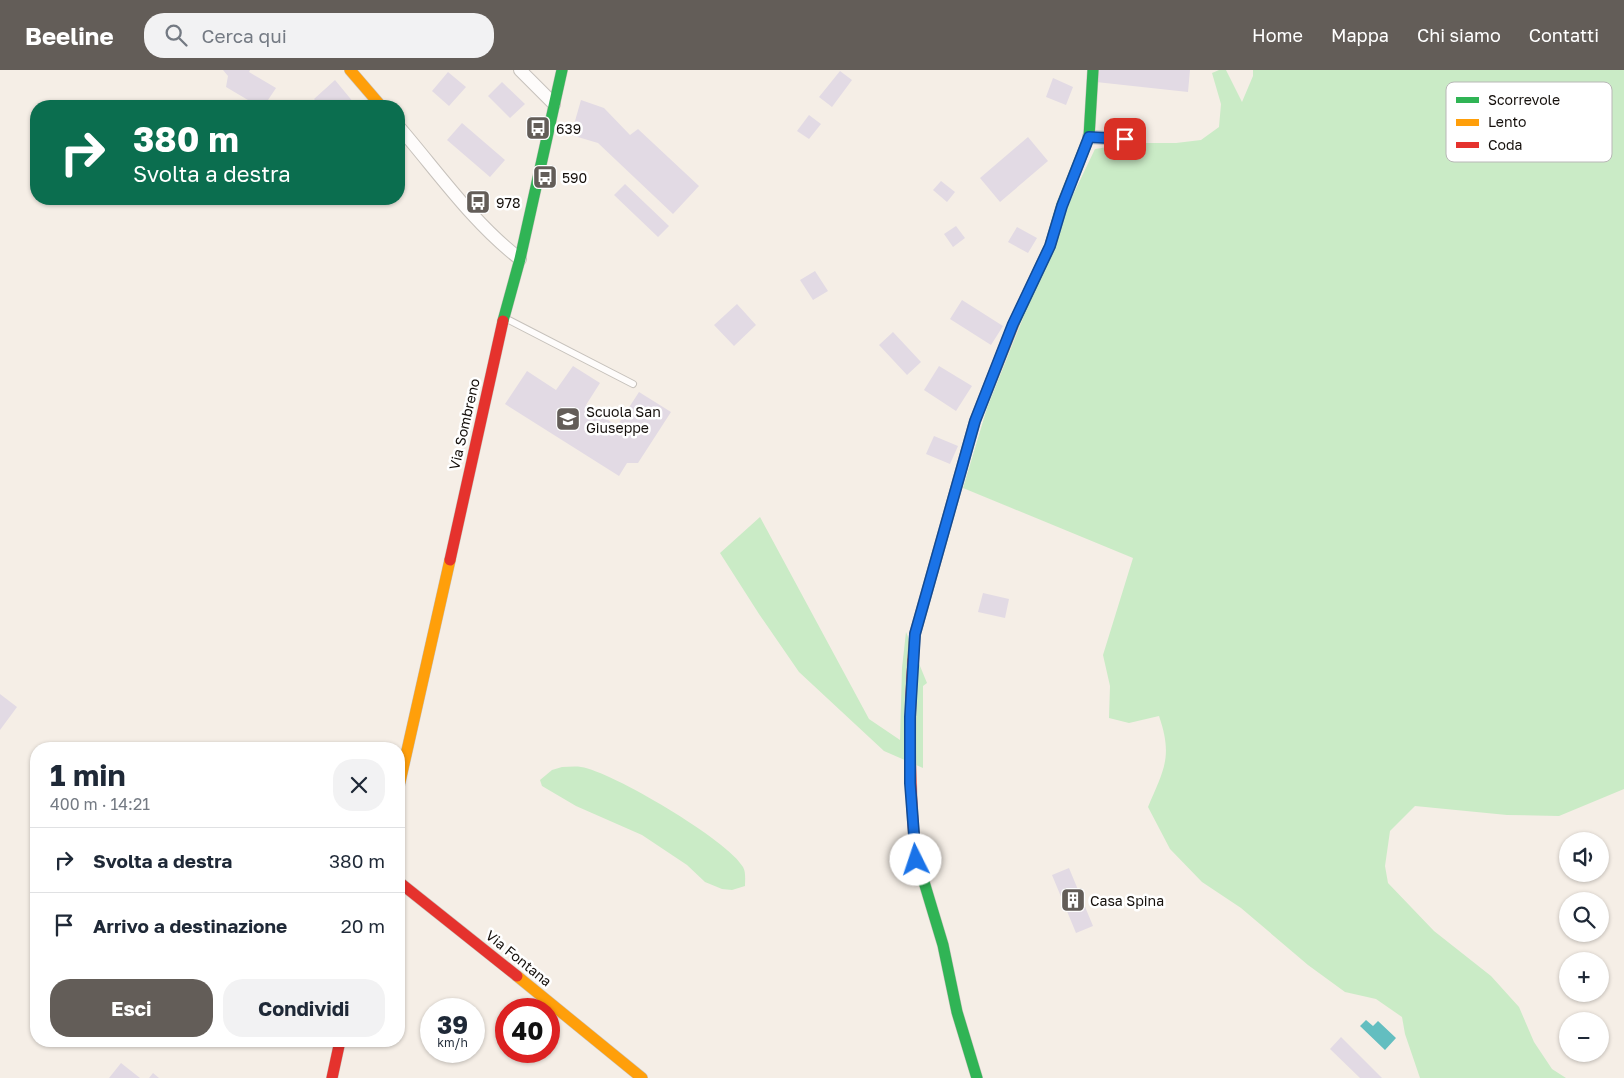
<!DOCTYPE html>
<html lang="it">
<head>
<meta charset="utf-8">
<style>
  :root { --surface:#fff; --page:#f2f2f3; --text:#1f2937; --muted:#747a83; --line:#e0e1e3; --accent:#635d58 }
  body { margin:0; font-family:"Golos Text",sans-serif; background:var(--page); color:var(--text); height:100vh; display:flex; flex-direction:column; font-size:19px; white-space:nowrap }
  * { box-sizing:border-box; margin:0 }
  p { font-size:16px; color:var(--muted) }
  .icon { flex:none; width:28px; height:28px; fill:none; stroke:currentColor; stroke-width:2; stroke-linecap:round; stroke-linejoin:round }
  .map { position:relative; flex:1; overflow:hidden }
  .details { position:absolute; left:30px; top:672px; width:375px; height:305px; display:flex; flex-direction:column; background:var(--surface); border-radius:20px; box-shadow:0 1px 4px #0004 }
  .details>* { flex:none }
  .guide { position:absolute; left:30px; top:30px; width:375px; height:105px; border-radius:20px; box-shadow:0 1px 4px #0004; background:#0b6e4f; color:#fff; overflow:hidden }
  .controls { position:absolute; left:1559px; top:762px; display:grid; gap:10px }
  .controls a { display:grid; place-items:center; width:50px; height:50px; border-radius:50%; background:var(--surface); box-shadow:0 1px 4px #0004; font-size:25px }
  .speed { position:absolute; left:420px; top:928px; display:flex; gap:10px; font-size:25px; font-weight:700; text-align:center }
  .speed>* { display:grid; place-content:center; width:65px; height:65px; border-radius:50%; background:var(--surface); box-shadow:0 1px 4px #0004; line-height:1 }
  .speed small { font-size:12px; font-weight:400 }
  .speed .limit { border:8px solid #d22; background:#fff; color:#111 }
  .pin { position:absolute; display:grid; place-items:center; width:42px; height:42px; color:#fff; margin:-21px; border-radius:10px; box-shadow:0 2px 8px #0006 }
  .me { position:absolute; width:55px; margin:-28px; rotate:356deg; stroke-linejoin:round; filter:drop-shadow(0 0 4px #0008) }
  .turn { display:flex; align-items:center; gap:18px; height:105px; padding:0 20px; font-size:22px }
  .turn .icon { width:65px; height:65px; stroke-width:2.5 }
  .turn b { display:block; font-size:35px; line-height:42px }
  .round { display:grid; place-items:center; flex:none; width:52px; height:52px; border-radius:20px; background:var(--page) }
  .overview { display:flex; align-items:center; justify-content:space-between; height:85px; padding:0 20px }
  h1 { font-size:30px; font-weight:700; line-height:38px }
  .cta { display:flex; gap:10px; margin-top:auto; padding:10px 20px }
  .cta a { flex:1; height:58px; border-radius:20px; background:var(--accent); color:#fff; font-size:20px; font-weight:700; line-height:58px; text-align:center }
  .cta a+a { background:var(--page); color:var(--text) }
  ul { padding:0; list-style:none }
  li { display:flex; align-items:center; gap:15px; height:65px; padding:0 20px; border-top:1px solid var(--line) }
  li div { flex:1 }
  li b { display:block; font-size:19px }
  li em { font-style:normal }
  header { display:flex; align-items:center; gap:30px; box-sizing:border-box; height:70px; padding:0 25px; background:var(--accent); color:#fff }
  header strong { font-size:24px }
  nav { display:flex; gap:28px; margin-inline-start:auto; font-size:18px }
  .search { width:350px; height:45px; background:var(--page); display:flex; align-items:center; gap:12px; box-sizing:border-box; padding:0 18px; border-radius:20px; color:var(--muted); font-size:19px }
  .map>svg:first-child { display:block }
</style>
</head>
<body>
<header>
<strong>Beeline</strong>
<div class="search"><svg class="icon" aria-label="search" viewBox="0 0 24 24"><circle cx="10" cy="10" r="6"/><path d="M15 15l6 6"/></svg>Cerca qui</div>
<nav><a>Home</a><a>Mappa</a><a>Chi siamo</a><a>Contatti</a></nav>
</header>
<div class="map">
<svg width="1624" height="1008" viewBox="0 0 1624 1008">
  <rect width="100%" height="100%" fill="#f5eee6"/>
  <path fill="#caebc6" d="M1219,0H1226L1242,32L1253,6V0H1624V719L1559,746L1507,745L1415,736L1390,761L1385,796L1388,813L1434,861L1491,906L1519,937L1534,972L1552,999L1566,1008H1420L1405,964L1402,947L1376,929L1345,922L1308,895L1241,838L1202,812L1170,779L1148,737C1164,699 1173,687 1159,646L1129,653L1109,648L1110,616L1103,585L1133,488L963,418L987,338L1071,129L1095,79L1134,73H1176L1201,70L1219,57L1221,34L1212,3Z
    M760,447L869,649L900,670L902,598L906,562L927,613L923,616V698L884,681L799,602L759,544L720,483Z
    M562,697C568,697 575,696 581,697C611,701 729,771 743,797C746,802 745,811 745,816L732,820L722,819L705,812L687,795L642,765L576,736L542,716L540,710L552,700Z"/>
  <path fill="#63bec0" d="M1366,950L1373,956L1378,951L1396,968L1385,980L1360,956Z"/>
  <path fill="#e2dae4" d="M223,0H250L249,2L276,18L264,36H258L226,17L228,6Z
    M1098,0H1190L1188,22L1096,12Z
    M840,1L852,10L832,37L819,27Z
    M448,2L466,17L449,36L432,21Z
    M1053,8L1073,17L1066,35L1046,27Z
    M335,10L354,33L351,36H320L314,29Z
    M502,12L525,34L510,48L488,26Z
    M581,30L604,38L630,65L638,59L699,116L673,144L598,73L571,65Z
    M809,45L821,54L809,69L797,61Z
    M462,53L505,90L490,107L447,70Z
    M1028,67L1048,91L1000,132L980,108Z
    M941,111L955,122L947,132L933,120Z
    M625,114L669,156L658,167L614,125Z
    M956,156L965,168L953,177L944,164Z
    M1017,157L1037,168L1028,183L1008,172Z
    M815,201L828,221L813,230L800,210Z
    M962,230L1003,256L991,275L950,249Z
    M737,234L756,255L734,276L714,255Z
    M893,262L921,292L907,305L879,275Z
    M573,296L600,313L586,335L617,356L639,322L671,342L638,393H627L619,406L505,334L527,301L556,320Z
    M939,296L972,316L956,341L924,320Z
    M934,366L958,376L950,394L926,384Z
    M983,523L1009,529L1005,548L978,542Z
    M0,624L17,637L0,660Z
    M1069,798L1093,856L1076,863L1052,805Z
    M1341,967L1382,1008H1360L1330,979Z
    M121,993L140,1008H109Z
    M153,1003L159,1008H149Z"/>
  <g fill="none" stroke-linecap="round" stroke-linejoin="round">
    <defs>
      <path id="lane" d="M505,248L633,314"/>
      <path id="street" d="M520,0L554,34
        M399,57C437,101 473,153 520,189
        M1089,67L1125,69"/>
      <path id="fast" d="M503,251L520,189L562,0
        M1014,253L1050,176L1062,135L1089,67L1093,0
        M915,782L943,875L957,942L977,1008"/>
      <path id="slow" d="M350,0L381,36
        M913,590L915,564L975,351L1014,253
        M399,716L450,490
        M517,906L642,1008"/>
      <path id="jam" d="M450,490L503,251
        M913,590C908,655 910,718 915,782
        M399,812L517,906
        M332,1008L340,971"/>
    </defs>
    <use href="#lane" stroke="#c6c1bb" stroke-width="8"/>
    <use href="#street" stroke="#c6c1bb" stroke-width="14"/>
    <use href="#fast" stroke="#c6c1bb" stroke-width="12"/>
    <use href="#slow" stroke="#c6c1bb" stroke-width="12"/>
    <use href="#jam" stroke="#c6c1bb" stroke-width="12"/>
    <use href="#lane" stroke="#fefcfb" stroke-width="6"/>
    <use href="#street" stroke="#fefcfb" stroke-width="12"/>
    <use href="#fast" stroke="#30b455" stroke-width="11"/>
    <use href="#slow" stroke="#ff9f0a" stroke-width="11"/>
    <use href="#jam" stroke="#e5322d" stroke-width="11"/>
  </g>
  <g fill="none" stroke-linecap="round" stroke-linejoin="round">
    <defs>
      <path id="route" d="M916,790L910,713V647L915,564L975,351L1013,254L1050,176L1062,136L1089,67L1125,69"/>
    </defs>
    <use href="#route" stroke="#114b97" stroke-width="12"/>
    <use href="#route" stroke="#1a73e8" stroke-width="9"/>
  </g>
  <defs>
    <symbol id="bus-square" viewBox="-11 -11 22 22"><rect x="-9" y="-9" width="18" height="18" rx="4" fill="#635d58" stroke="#fff"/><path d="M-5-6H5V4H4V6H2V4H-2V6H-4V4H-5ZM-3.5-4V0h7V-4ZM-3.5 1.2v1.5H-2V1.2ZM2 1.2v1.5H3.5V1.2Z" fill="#fff"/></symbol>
    <symbol id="school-square" viewBox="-11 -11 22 22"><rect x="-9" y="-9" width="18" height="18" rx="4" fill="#635d58" stroke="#fff"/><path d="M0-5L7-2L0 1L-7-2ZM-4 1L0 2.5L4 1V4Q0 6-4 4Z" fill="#fff"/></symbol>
    <symbol id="building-square" viewBox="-11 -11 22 22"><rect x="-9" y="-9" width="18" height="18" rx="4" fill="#635d58" stroke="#fff"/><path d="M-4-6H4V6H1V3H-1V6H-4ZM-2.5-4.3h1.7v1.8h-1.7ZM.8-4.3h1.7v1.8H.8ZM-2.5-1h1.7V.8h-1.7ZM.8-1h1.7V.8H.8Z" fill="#fff"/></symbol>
  </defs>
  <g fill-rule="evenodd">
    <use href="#bus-square" x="524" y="44" width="28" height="28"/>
    <use href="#bus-square" x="531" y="93" width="28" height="28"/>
    <use href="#bus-square" x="464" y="118" width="28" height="28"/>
    <use href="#school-square" x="554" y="335" width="28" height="28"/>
    <use href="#building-square" x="1059" y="816" width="28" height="28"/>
  </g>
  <g text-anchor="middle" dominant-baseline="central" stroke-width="5" stroke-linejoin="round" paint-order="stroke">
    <g font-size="14" fill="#140f0b" stroke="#fff" text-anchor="start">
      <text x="556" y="58">639</text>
      <text x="562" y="107">590</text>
      <text x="496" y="132">978</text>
      <text x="586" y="341">Scuola San<tspan x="586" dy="16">Giuseppe</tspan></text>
      <text x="1090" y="830">Casa Spina</text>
    </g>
    <g font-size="14" fill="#140f0b" stroke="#fff">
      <text transform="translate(464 354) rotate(-77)">Via Sombreno</text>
      <text transform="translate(519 888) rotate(39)">Via Fontana</text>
    </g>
  </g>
  <rect x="1446" y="12" width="166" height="80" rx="8" fill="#fff" stroke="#b8b7b6" stroke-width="1"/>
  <rect x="1456" y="27" width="23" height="6" fill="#30b455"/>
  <rect x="1456" y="49" width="23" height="7" fill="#ff9f0a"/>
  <rect x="1456" y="72" width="23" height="6" fill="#e5322d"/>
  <g font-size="14" fill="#140f0b">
    <text x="1488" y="35">Scorrevole</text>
    <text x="1488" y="57">Lento</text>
    <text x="1488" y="80">Coda</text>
  </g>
</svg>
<div class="controls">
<a><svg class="icon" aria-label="sound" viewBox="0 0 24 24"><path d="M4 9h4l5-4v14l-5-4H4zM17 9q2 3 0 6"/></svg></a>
<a><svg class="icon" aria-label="search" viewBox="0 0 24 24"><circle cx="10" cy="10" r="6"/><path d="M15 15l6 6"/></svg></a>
<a>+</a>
<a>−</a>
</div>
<div class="speed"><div>39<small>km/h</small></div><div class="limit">40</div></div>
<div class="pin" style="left:1125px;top:69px;background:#d93025"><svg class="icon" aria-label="arrive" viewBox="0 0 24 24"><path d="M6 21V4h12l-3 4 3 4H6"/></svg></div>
<svg class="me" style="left:916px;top:790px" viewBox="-20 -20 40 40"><circle r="19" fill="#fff"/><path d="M0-13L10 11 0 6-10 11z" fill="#1a73e8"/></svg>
<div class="guide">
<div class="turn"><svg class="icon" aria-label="right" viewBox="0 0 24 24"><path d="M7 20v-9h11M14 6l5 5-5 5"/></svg><div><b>380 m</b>Svolta a destra</div></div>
</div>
<section class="details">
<div class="overview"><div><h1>1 min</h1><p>400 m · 14:21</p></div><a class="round"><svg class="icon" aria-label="close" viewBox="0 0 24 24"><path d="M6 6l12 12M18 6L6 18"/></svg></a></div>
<ul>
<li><svg class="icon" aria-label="right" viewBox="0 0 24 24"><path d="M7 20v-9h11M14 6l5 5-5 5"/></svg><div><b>Svolta a destra</b></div><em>380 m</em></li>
<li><svg class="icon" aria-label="arrive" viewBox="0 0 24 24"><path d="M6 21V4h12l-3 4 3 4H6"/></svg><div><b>Arrivo a destinazione</b></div><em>20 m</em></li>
</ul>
<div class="cta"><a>Esci</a><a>Condividi</a></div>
</section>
</div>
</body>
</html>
